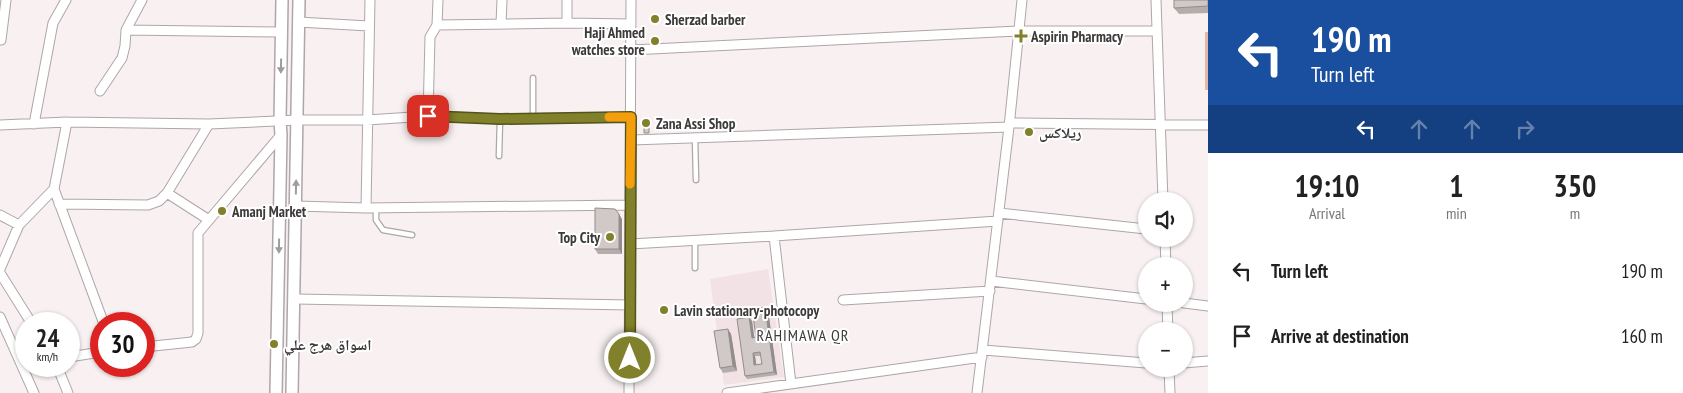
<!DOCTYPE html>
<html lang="en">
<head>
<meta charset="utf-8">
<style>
  :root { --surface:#fff; --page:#f2f2f2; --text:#222; --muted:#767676 }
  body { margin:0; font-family:"PT Sans Narrow","Noto Naskh Arabic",sans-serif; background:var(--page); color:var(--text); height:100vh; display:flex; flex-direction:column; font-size:19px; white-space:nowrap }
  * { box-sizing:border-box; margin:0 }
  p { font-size:16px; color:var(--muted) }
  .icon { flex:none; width:28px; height:28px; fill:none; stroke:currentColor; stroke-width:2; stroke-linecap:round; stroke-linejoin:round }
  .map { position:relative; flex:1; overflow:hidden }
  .side { display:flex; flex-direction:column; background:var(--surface); width:475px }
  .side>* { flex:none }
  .hud { background:#1a4fa0; color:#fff; overflow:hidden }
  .buttons { position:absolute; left:1138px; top:192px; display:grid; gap:10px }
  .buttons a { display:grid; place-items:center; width:55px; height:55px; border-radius:50%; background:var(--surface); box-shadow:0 1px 4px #0004; font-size:25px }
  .speed { position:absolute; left:15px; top:312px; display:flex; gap:10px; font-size:25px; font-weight:700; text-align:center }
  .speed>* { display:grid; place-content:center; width:65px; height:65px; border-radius:50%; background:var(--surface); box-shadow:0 1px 4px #0004; line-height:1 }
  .speed small { font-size:12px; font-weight:400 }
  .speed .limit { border:8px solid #d22; background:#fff; color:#111 }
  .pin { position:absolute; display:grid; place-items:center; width:42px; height:42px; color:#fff; margin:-21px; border-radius:10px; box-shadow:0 2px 8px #0006 }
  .me { position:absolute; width:55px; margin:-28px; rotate:0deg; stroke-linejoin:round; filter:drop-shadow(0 0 4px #0008) }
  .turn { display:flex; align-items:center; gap:18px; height:105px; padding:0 20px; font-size:22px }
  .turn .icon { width:65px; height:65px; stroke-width:2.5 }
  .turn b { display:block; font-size:35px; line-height:42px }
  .lanes { display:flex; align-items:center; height:48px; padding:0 20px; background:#0003; justify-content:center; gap:25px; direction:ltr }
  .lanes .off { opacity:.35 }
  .eta { display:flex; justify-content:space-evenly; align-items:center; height:85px; text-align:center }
  .eta b { font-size:30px; font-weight:800; line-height:35px }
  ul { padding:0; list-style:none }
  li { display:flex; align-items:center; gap:15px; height:65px; padding:0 20px }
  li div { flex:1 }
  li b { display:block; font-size:19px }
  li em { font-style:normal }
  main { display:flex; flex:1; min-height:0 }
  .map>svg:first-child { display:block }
</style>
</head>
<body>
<main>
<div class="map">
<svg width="1208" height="393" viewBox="0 0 1208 393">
  <rect width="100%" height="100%" fill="#f8f0f1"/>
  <path fill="#f3e2e5" d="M768,269L784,377L724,385L710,279Z"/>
  <path fill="#e2baa6" d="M1205,32H1208V90H1205Z"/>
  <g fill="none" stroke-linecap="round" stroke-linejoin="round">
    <defs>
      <path id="service" d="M533,78V118
        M695,138L696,180
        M499,156L500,119
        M376,208V220L383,230L412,235
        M695,268V240"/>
      <path id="minor" d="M1156,0L1163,201
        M298,22L369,26
        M567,23V0
        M501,24L502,0
        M437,25L438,0
        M126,30L281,32
        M0,40H1L6,0
        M631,50L1018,31H1156
        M100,91L122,58L125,46L126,30L142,0
        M428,116L430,37L437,25L567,23L631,24
        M67,122L54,189L104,324
        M1010,123L1208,125
        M34,124L53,23L66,0
        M0,125L67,122L209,124L298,120H367L428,116L500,119L631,117
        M631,140L1009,127
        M167,193L209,220
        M59,204L148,205L159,201L167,193L209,124
        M296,206L366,208L630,205
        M366,208L370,0
        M999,213L1146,229
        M0,215L19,225
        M774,236L791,384
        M1165,239L1166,266
        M630,244L774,236L998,221
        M0,269L19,225L54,189
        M0,273L32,324
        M991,281L1146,299
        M295,299L630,305
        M843,300L990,291
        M1184,303L1208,306
        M1167,304L1168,331
        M0,317L34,393
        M144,347L192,342L196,339L198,333V233L281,135
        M983,350L1146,363
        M69,357L101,352
        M1184,363L1208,361
        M57,366L68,393
        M1169,369L1170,393
        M629,393L631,0
        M727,393L982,357
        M977,393L1009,127L1022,0"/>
      <path id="tertiary" d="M276,393L281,135L280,121L282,0
        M292,393L299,0"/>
    </defs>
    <use href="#service" stroke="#aea6a7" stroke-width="7"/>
    <use href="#minor" stroke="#aea6a7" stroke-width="11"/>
    <use href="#tertiary" stroke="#aea6a7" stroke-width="14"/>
    <use href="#service" stroke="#fff" stroke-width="4.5"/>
    <use href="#minor" stroke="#fff" stroke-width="9"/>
    <use href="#tertiary" stroke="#fff" stroke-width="11"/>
  </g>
  <path fill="#b4adac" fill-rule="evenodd" d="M1208,0V13L1179,14L1174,8Z
    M622,219V254H598L595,249Z
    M768,310L777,375L747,379L745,376L752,321L754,338L756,337ZM755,356H761L762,364L756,365Z
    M731,334L737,371L723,373L720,368Z"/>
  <path fill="#928d8c" d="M619,214L622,219V254L619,249Z
    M765,307L768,310L777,375L774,372Z
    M749,317L752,321L755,342L752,338Z
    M728,329L731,334L737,371L733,366Z
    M753,353L755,356L757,369L754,365Z"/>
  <path fill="#d1c9c8" stroke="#928d8c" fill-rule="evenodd" d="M1174,0H1208V6L1174,8Z
    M644,126H649V133H644Z
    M595,208L615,209L619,214V249H595Z
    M765,307L774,372L745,376L737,319L749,317L752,338L756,337L752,309ZM760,352L762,364L754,365L753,353Z
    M728,329L733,366L720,368L714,331Z"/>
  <defs><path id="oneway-solid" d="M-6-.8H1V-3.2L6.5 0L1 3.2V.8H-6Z" transform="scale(1.25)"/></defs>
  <g fill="#9e9c9c">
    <use href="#oneway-solid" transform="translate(281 66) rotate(91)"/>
    <use href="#oneway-solid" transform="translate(296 187) rotate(-89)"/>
    <use href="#oneway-solid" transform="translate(279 246) rotate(91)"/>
  </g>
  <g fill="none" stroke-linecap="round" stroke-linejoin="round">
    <defs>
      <path id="route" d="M428,116L500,119L631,117L630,358"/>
    </defs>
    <use href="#route" stroke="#53541b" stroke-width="12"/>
    <use href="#route" stroke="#80812a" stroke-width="9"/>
    <path stroke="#f59e0b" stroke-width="9" d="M609,117H631L630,184"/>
  </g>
  <g fill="#80812a" stroke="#fff" stroke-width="2">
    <circle cx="655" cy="19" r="5"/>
    <path d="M1018.5 28.5h5v5h5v5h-5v5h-5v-5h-5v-5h5z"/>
    <circle cx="655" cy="41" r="5"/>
    <circle cx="646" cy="123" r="5"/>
    <circle cx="1029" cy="132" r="5"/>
    <circle cx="222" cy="211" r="5"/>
    <circle cx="610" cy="237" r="5"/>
    <circle cx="664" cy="310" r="5"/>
    <circle cx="274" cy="344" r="5"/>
  </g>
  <g text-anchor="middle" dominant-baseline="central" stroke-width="4" stroke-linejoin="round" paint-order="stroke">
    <g font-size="15" font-weight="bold" fill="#3d3a3a" stroke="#fff" text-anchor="start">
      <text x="665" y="19">Sherzad barber</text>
      <text x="645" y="32" text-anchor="end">Haji Ahmed<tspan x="645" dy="17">watches store</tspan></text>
      <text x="1031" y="36">Aspirin Pharmacy</text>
      <text x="656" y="123">Zana Assi Shop</text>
      <text x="1039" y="132">ریلاکس</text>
      <text x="232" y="211">Amanj Market</text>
      <text x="600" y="237" text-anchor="end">Top City</text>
      <text x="674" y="310">Lavin stationary-photocopy</text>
      <text x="284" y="344">اسواق هرج علي</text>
    </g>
    <g font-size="16" letter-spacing="1" fill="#3d3a3a" stroke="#fff">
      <text x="803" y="335">RAHIMAWA QR</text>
    </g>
  </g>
</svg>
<div class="buttons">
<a><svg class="icon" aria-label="sound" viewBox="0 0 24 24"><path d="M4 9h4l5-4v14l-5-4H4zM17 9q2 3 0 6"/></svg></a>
<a>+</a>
<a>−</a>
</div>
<div class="speed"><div>24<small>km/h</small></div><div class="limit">30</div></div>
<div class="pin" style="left:428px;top:116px;background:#d93025"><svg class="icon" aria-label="arrive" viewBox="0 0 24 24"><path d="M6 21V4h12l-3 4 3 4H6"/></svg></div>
<svg class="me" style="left:630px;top:358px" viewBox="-20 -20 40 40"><circle r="17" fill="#80812a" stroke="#fff" stroke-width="3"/><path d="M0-11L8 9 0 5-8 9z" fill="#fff"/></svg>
</div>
<section class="side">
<div class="hud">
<div class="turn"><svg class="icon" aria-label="left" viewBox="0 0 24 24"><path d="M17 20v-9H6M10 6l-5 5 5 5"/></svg><div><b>190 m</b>Turn left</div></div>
<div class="lanes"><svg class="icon" aria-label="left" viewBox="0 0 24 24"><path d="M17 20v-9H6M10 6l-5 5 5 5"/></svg><svg class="icon off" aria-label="ahead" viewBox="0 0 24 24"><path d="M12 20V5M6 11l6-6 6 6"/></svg><svg class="icon off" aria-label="ahead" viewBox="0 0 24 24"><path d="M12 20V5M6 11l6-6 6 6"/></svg><svg class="icon off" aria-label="right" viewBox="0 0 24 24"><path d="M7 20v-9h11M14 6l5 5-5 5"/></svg></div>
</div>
<div class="eta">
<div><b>19:10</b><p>Arrival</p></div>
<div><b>1</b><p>min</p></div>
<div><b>350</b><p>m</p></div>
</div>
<ul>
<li><svg class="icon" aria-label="left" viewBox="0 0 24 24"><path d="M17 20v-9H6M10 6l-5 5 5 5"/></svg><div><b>Turn left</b></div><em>190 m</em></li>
<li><svg class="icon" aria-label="arrive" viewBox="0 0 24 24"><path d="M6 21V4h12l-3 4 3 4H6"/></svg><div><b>Arrive at destination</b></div><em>160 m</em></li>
</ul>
</section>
</main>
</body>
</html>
